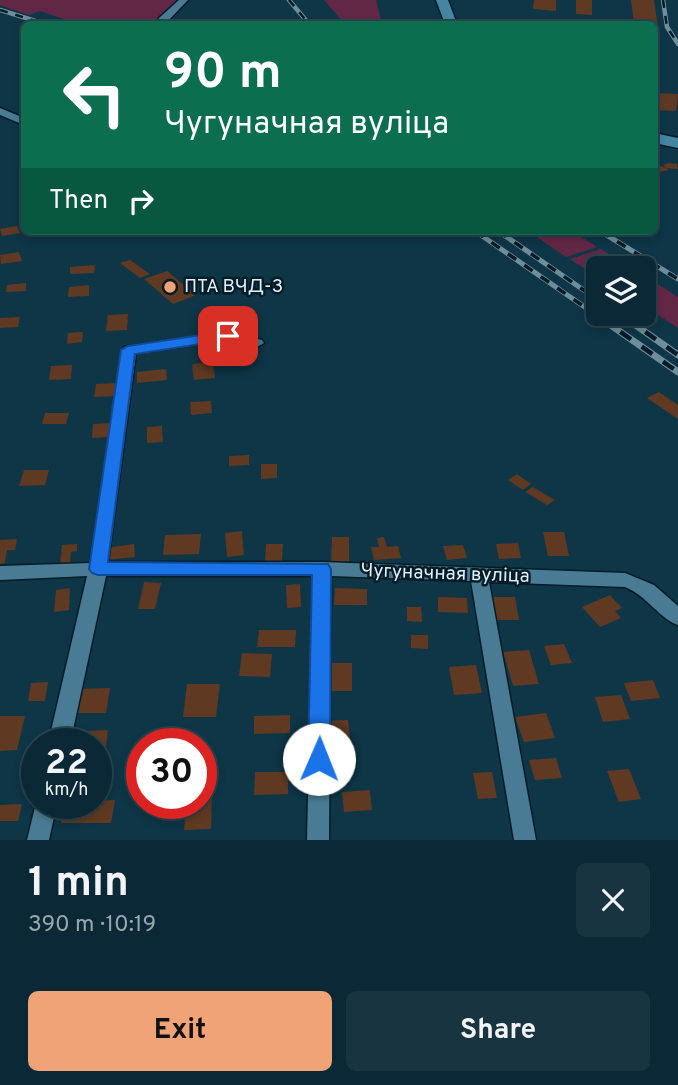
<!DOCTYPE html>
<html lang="en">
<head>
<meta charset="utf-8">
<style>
  :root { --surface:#0a2835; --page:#183441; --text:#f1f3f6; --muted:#99a6ad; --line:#2a4450; --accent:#efa377 }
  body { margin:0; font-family:Overpass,sans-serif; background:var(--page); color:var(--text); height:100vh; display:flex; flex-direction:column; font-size:26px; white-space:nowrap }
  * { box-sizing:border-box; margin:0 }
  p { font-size:23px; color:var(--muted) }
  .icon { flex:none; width:38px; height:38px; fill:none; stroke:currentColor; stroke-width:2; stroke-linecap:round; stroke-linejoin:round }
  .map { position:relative; height:840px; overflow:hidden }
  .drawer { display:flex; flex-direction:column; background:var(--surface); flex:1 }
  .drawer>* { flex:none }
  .guide { position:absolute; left:21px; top:21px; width:637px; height:214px; border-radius:10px; box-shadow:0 4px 10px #0003,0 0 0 2px var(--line); background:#0b6e4f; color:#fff; overflow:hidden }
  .buttons { position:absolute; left:586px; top:256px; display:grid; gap:14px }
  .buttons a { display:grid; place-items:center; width:70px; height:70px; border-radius:10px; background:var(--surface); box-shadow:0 4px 10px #0003,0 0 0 2px var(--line); font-size:35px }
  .speed { position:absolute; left:21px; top:728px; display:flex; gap:14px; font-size:35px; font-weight:700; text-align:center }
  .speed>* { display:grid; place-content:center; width:91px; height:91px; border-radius:50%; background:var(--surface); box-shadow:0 4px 10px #0003,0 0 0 2px var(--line); line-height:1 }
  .speed small { font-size:18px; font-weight:400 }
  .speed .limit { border:10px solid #d22; background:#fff; color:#111 }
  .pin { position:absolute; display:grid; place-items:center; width:60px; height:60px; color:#fff; margin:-30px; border-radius:14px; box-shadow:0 4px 10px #0006 }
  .me { position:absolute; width:77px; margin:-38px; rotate:1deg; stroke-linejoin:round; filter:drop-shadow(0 0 5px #0008) }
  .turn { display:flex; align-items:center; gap:24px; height:147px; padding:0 28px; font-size:32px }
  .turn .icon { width:91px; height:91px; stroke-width:2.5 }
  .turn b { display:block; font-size:49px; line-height:60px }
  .then { display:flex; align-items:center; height:66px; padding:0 28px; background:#0003; gap:14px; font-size:26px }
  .round { display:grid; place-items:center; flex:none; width:74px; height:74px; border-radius:10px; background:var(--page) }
  .overview { display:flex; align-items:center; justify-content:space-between; height:119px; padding:0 28px }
  h1 { font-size:42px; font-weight:700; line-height:52px }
  .cta { display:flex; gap:14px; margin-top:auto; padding:14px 28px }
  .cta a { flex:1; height:80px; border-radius:10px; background:var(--accent); color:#111; font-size:28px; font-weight:700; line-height:80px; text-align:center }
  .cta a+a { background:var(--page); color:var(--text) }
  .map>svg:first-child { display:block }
</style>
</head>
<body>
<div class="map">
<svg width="678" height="840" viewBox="0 0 678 840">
  <rect width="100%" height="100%" fill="#0e3647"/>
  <path fill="#632746" d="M0,0H177L158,20V24H58L67,20L40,11L29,15L0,5Z
    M324,0H376L382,24H345Z
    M539,231H572L597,247L566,257L531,233Z
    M601,249L631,268H598V278L570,259Z
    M659,285L678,297V328L644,306V291Z"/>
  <path fill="#603922" d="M534,0H556V11L533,9Z
    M576,0H592V15L576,14Z
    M631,0H654L658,27L634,24Z
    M654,93L678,94L676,111L654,110Z
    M669,163L677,164L678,169L666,168L669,170L654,173V167L661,166L666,168L663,165Z
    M17,226L20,233L2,236L0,229Z
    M19,252L22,261L1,264L0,255Z
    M130,260L150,274L140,278L120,263Z
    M95,265L94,273L70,274V267Z
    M167,271L196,295L173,304L144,279Z
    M26,283V291L6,292L7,285Z
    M89,285V296L68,297L69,287Z
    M128,314L127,330L106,331L108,315Z
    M220,314L225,320L205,326L199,320Z
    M20,317L18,327L0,328V318Z
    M83,332L82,342L67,344L68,333Z
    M213,362L215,378L194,380L192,364Z
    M72,365L71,379L49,380L51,366Z
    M166,369L167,380L137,383V372Z
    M117,383L116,396L94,397L96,384Z
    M659,392L678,405V419L647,398Z
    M211,401L212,413L191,415L190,402Z
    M45,413H69L66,424H42Z
    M110,423L109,437L92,438L93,424Z
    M162,426L163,442L147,443V427Z
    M249,455V465L229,466V456Z
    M261,464H277V478L261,479Z
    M24,470H49L45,485L19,486Z
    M517,474L531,484L523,490L508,480Z
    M533,487L555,500L547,505L525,492Z
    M242,531L244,555L227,557L225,533Z
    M543,532H564L569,556H548Z
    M201,534L199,554L163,555L165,535Z
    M332,537H349V563H331Z
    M384,537L387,547L398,546L401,558L374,560L371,547H379L377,538Z
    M17,539L15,550H7L5,563L0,564V540Z
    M518,543L521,558L499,559L496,544Z
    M77,544V551L71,552L70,564L60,565L62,545Z
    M134,544L135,557L106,560V548Z
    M266,544H283L282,561H265Z
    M463,545L467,558L447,560L443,546Z
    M144,582L161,583L155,609H138Z
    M300,584L301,607L287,608L286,585Z
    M70,588L69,610L54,612L56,590Z
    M335,588L367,589V605H334Z
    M610,595L622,608L615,611L621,618L600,627L582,607Z
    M438,597L467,598L468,613L438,612Z
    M491,597H515L519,620H493Z
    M407,607H421L422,622L407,621Z
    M259,630H296L295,647H257Z
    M411,635H428V649L411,648Z
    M564,644L572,663L551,665L544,646Z
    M529,650L539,684L513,686L503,652Z
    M242,653L272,654L270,677L239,676Z
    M327,663H352V691H326Z
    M476,665L482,693L454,695L449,667Z
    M653,680L660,698L631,701L624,683Z
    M48,682L45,701H28L31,683Z
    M187,684H220L216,717H183Z
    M110,688L106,713H74L78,689Z
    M621,695L630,719L603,722L595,697Z
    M546,713L555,738L524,742L515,717Z
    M290,715V733L254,734V716Z
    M0,716H25L17,750L0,751Z
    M348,720L351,747L325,749L323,721Z
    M108,730L105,755L96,756V744H67L63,732Z
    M556,758L562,778L535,780L529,760Z
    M629,769L641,799L619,802L607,771Z
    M255,772H288V794L254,795Z
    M492,772L497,798L478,799L473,773Z
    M370,790L372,810L344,812L342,792Z
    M201,792H212L211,829L184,830L186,803H201Z
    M115,800L111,823H61L65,803Z
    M22,804L18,821H0V805Z"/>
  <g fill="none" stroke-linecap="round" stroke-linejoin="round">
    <defs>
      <path id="street" d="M179,0H188L165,24H157L159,18Z
        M0,108L24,118V125L0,115Z
        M228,332L262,340L264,343L257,347L228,340L136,353L108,562H322L625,573L654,585L678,606V625C661,620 646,595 625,587L489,582L536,840H514L471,581L331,576L329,840H307L313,576H106L70,744H48L87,576L0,580V566L90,563L124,347Z
        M37,799V803H57L49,840H27Z"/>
      <path id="secondary" d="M436,0H448L457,24H445Z
        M654,133L678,138V148L654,143Z"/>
    </defs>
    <use href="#street" stroke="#021d28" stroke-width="3"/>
    <use href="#secondary" stroke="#021d28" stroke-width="3"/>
    <use href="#street" fill="#497c94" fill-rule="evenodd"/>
    <use href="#secondary" fill="#4485a2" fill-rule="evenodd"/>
    <defs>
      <path id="rail-far2" d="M289,0L309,24
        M663,0L667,27L678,44
        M0,10L45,24"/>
      <path id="rail-far1" d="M475,231L602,319
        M498,231L598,300
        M600,231L678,279
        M618,313L627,319"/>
      <path id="rail" d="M599,317L678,372
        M624,317L678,355"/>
    </defs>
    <use href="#rail-far2" stroke="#6f8e9c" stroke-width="4.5"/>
    <use href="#rail-far1" stroke="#6f8e9c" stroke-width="5"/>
    <use href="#rail" stroke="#6f8e9c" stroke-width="7"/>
    <use href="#rail-far2" stroke="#071c26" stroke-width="2.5" stroke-dasharray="8" stroke-linecap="butt"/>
    <use href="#rail-far1" stroke="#071c26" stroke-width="3.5" stroke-dasharray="10" stroke-linecap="butt"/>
    <use href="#rail" stroke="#071c26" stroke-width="4.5" stroke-dasharray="13" stroke-linecap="butt"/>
  </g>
  <path fill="#1a73e8" stroke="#114b97" stroke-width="2" d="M228,331L233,333L235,336L233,339L135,354L108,562L328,564L331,569L330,759L327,765L319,768L311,765L308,759L312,575H98L92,573L89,569L121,350L128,346Z"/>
  <circle fill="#efa377" stroke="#071c26" stroke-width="2.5" cx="170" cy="287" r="7"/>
  <g text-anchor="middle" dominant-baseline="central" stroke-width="5" stroke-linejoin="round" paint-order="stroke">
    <g font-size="19" fill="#dcf1fb" stroke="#071c26" text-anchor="start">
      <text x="184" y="287">ПТА ВЧД-3</text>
    </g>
    <g font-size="19" fill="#dcf1fb" stroke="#071c26">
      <text transform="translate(445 574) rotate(2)">Чугуначная вуліца</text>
    </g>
  </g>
</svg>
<div class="buttons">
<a><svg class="icon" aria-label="layers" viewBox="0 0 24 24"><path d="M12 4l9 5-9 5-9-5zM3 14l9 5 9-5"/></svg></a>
</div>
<div class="speed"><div>22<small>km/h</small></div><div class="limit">30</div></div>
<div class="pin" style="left:228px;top:336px;background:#d93025"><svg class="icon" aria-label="arrive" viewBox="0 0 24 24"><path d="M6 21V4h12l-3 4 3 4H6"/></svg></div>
<svg class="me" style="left:319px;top:759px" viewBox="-20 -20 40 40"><circle r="19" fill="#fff"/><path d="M0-13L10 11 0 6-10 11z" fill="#1a73e8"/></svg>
<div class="guide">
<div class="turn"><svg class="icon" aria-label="left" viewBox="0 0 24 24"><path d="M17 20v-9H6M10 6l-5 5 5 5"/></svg><div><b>90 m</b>Чугуначная вуліца</div></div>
<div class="then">Then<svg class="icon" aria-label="right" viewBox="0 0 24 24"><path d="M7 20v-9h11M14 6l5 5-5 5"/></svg></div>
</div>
</div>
<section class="drawer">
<div class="overview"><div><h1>1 min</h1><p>390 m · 10:19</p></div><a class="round"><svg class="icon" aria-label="close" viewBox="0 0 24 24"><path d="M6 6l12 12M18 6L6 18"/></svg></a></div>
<div class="cta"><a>Exit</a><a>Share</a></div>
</section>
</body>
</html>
